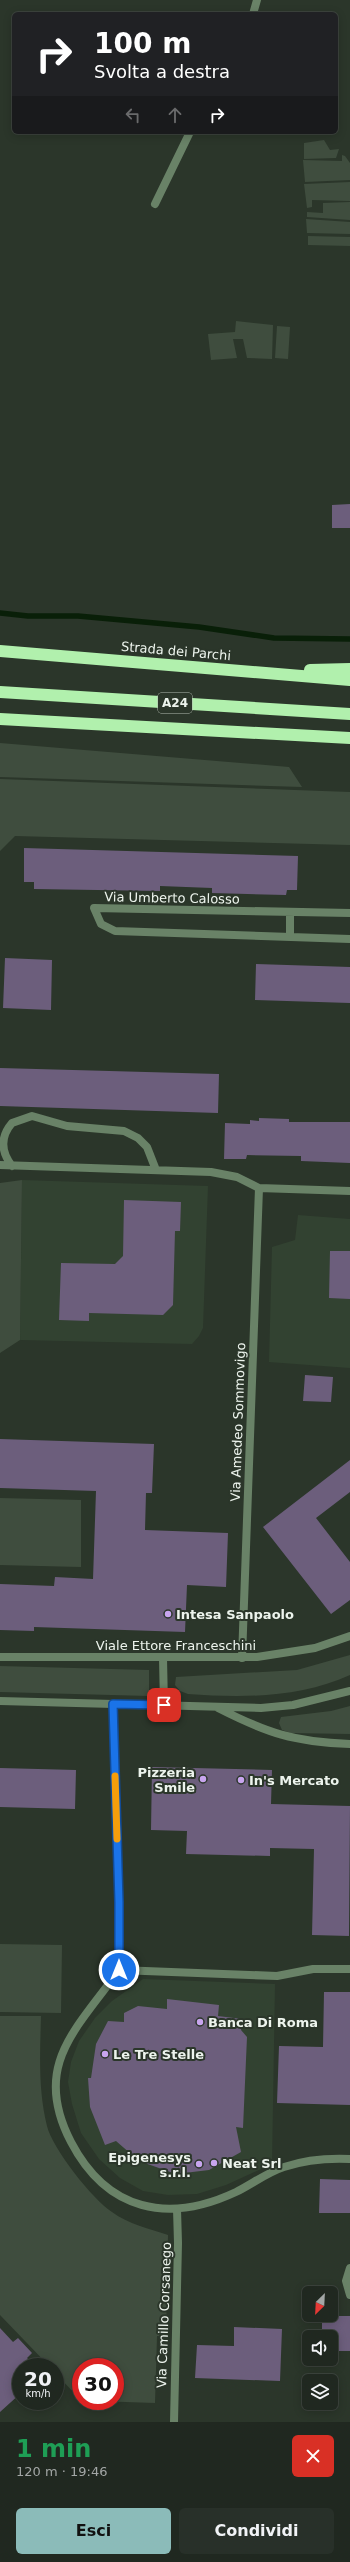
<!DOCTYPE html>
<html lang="it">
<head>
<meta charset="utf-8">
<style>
  :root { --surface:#202820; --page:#283029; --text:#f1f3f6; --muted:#a2a6a5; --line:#3d443e; --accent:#8bbbb9 }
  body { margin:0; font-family:"DejaVu Sans",sans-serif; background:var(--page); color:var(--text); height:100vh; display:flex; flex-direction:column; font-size:15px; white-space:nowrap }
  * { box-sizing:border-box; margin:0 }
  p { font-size:13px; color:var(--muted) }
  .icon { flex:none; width:22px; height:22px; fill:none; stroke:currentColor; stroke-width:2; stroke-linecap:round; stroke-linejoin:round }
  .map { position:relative; height:2422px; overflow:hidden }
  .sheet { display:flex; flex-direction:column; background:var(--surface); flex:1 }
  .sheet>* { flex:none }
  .banner { position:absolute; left:12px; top:12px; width:326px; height:122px; border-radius:6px; box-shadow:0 2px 10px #0003,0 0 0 1px var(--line); background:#202124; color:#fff; overflow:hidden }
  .needle { width:26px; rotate:204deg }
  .tools { position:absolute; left:302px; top:2286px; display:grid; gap:8px }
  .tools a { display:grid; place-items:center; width:36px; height:36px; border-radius:6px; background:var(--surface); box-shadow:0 2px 10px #0003,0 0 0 1px var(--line); font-size:20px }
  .speed { position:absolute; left:12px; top:2358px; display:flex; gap:8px; font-size:20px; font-weight:700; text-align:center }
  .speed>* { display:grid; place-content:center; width:52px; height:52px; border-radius:50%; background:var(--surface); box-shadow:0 2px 10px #0003,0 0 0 1px var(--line); line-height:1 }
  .speed small { font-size:10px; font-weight:400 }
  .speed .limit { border:6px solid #d22; background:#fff; color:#111 }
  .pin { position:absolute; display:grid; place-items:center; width:34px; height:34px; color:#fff; margin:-17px; border-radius:8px; box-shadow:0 2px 6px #0006 }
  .me { position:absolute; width:44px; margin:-22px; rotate:0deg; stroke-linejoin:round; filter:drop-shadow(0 0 3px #0008) }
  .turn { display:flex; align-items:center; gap:14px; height:84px; padding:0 16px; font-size:18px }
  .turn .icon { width:52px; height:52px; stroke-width:2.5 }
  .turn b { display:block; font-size:28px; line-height:34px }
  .lanes { display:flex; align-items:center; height:38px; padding:0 16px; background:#0003; justify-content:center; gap:20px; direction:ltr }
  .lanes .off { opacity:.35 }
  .round { display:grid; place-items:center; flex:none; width:42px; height:42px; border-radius:6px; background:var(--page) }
  .headline { display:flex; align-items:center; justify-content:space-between; height:68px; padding:0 16px }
  h1 { font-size:24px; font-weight:700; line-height:30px; color:#1e9e55 }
  .primary-button { display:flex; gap:8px; margin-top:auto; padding:8px 16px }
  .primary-button a { flex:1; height:46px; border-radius:6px; background:var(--accent); color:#111; font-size:16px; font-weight:700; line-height:46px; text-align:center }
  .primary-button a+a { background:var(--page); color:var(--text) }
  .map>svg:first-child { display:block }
</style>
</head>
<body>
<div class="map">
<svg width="350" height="2422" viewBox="0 0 350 2422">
  <rect width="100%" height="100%" fill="#2b362a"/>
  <path fill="#324231" d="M22,1180L208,1186L203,1328L199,1336L192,1344L20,1340Z
    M298,1215L350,1219V1368L269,1362L272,1247L295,1240Z
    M143,1979L275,1984L272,2164L226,2185L197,2194L168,2195L143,2191L120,2178L99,2159L81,2133L72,2104L68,2082L71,2062L79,2041L95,2018L112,2001Z"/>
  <path fill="#3f4d3e" d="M324,140L330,150L339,149L336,158L304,159V143Z
    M342,155L345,156L350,163V180L305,182L303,160L342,161Z
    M350,182V201L312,200V207L307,208L304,184Z
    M350,202V220L307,217V212L323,213V203Z
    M306,219L350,222V234L307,233Z
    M308,236L350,237V246L308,245Z
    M236,321L273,325L272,359L247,358L243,339H233L237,358L211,360L208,334L235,332Z
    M277,326L290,327L288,359L275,358Z
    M0,743L289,767L302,787L0,777Z
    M0,779L350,792V845L15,836L0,851Z
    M22,1180L20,1340L0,1353V1183Z
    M0,1498L81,1500V1567L0,1565Z
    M350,1655V1675C300,1698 242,1698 188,1694L180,1691L175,1685L176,1677L297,1670Z
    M0,1666L149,1670V1696L0,1692Z
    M350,1706V1734L291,1733L282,1730L279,1723L281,1717L331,1711Z
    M0,1944L62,1945L61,2013L0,2012Z
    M0,2016H41C40,2053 38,2090 47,2126C52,2148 93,2200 112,2212C128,2224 150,2229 168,2235L166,2337L157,2336L155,2403L96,2401H115V2367H81V2400L55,2373V2367H50L0,2315Z"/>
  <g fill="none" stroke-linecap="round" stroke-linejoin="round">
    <path stroke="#091f08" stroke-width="5.5" d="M0,613L28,616H78L199,627L274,638L350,639"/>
  </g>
  <path fill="#6c5e7c" d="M350,504V528H332V505Z
    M24,848L298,856L297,890H287L286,895L212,893V888L160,886V891L34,889V882H24Z
    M5,958L52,960L51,1010L3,1008Z
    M256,964L350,967V1003L255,1000Z
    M0,1068L219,1074L218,1113L0,1106Z
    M259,1118L289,1119V1122H350V1163L301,1161V1156L247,1155L246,1159H224L225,1123L250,1124V1120L259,1121Z
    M124,1200L181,1202L180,1231H175L173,1305L163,1315L89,1313V1321L59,1320L61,1263L115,1264L123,1256Z
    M330,1251H350V1299L329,1298Z
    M305,1375L333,1377L331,1402L303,1401Z
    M0,1439L154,1444L152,1493H146L145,1530L228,1533L226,1587L187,1585L185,1632L34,1627V1631L0,1630V1584L54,1586L55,1577L93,1579L96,1491L0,1488Z
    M350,1460V1492L316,1518L350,1562V1600L331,1614L263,1527Z
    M152,1767L272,1770L271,1804L350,1806L349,1936L312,1935L314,1849L270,1848V1856L186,1854L187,1831L151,1830Z
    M0,1768L76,1770L75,1809L0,1807Z
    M324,1992H350V2105L277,2103L279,2046L323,2047Z
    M167,1999L219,2005L218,2016L242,2019L241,2030L247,2037L243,2128L236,2127L241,2152L209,2170L176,2174L139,2161L116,2141L105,2145L90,2107L88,2078H91L96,2044L108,2021L124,2022V2013L138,2006L167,2009Z
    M320,2179L350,2180V2213H319Z
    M322,2316H350V2351H331V2337H322Z
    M234,2327L282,2329L280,2381L195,2378L197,2345L234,2346Z
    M0,2328L13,2342L18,2338L32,2353L27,2358L36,2367H21V2393L0,2412Z"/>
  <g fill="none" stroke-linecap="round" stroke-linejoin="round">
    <path stroke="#698267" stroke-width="8" d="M253,14L257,0
      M155,204L190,132
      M350,913L94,908L101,924L115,931L350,939
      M290,937V912
      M0,1165L211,1172L237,1177L259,1188L242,1658
      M12,1166C1,1152 0,1137 12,1123L32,1116L67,1126L124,1131L138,1138L147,1147L156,1170
      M259,1188L350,1191
      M0,1657H257L315,1648L350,1636
      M163,1658L164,1705
      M0,1701L261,1708L293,1705L350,1691
      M113,1704L119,1902V1970
      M218,1708C267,1733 294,1742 350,1744
      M350,1969H313L277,1976L119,1970C77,2029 31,2065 71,2142C107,2211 168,2224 236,2192C252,2184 268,2172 284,2167C305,2160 328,2158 350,2159
      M350,2268L346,2281L350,2295
      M174,2422L178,2243L177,2209"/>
    <path stroke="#b1f0ad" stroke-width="12" d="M0,651L350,680
      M310,670L350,669
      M0,692L350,714
      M0,719L350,738"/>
  </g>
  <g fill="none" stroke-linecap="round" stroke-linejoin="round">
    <defs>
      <path id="route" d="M119,1970V1902L113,1704L164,1705"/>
    </defs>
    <use href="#route" stroke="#114b97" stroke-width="10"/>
    <use href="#route" stroke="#1a73e8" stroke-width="7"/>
    <path stroke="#f59e0b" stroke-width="7" d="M115,1776L117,1839"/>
  </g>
  <g fill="#c8a5ee" stroke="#2b362a" stroke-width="1.5">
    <circle cx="168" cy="1614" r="4"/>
    <circle cx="203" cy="1779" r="4"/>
    <circle cx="241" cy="1780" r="4"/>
    <circle cx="200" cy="2022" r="4"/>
    <circle cx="105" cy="2054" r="4"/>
    <circle cx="214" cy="2163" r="4"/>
    <circle cx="199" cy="2164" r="4"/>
  </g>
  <g text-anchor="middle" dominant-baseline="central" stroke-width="4" stroke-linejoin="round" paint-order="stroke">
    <rect fill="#2b362a" stroke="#b3bbb2" stroke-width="1" x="158" y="693" width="34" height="20" rx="3"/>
    <g font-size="12" font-weight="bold" fill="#edf4ed">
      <text x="175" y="703">A24</text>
    </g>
    <g font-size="13" fill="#edf4ed" stroke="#2b362a">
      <text transform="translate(176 651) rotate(5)">Strada dei Parchi</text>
      <text transform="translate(172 898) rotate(1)">Via Umberto Calosso</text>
      <text transform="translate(238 1422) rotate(-88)">Via Amedeo Sommovigo</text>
      <text x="176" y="1645">Viale Ettore Franceschini</text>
      <text transform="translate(164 2315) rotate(-88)">Via Camillo Corsanego</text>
    </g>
    <g font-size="13" font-weight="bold" fill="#edf4ed" stroke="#2b362a" text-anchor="start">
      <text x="176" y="1614">Intesa Sanpaolo</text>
      <text x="195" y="1772" text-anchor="end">Pizzeria<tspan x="195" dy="15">Smile</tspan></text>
      <text x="249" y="1780">In's Mercato</text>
      <text x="208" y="2022">Banca Di Roma</text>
      <text x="113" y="2054">Le Tre Stelle</text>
      <text x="191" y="2157" text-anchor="end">Epigenesys<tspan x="191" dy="15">s.r.l.</tspan></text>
      <text x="222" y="2163">Neat Srl</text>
    </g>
  </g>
</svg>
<div class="tools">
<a><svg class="needle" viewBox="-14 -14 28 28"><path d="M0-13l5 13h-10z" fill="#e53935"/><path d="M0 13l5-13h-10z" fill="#a2a6a5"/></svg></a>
<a><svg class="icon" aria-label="sound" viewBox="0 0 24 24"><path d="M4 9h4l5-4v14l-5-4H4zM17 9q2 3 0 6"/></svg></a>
<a><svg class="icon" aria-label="layers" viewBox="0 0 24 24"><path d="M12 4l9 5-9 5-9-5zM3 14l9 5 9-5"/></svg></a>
</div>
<div class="speed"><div>20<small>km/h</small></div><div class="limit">30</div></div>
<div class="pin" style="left:164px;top:1705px;background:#d93025"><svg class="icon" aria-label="arrive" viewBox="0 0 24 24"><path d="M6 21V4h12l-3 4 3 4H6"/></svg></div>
<svg class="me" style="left:119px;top:1970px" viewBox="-20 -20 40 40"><circle r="17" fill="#1a73e8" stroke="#fff" stroke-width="3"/><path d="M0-11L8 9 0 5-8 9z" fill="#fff"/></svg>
<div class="banner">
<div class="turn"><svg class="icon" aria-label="right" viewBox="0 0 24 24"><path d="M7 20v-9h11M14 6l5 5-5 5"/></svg><div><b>100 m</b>Svolta a destra</div></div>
<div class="lanes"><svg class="icon off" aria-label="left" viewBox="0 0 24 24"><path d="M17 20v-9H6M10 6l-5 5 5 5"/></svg><svg class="icon off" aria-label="ahead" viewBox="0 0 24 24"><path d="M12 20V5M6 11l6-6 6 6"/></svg><svg class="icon" aria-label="right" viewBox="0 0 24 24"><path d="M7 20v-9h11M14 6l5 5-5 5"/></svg></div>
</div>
</div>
<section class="sheet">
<div class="headline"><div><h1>1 min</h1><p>120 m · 19:46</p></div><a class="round" style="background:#d93025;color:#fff"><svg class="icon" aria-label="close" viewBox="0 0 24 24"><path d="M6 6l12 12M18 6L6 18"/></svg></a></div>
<div class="primary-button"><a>Esci</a><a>Condividi</a></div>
</section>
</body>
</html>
